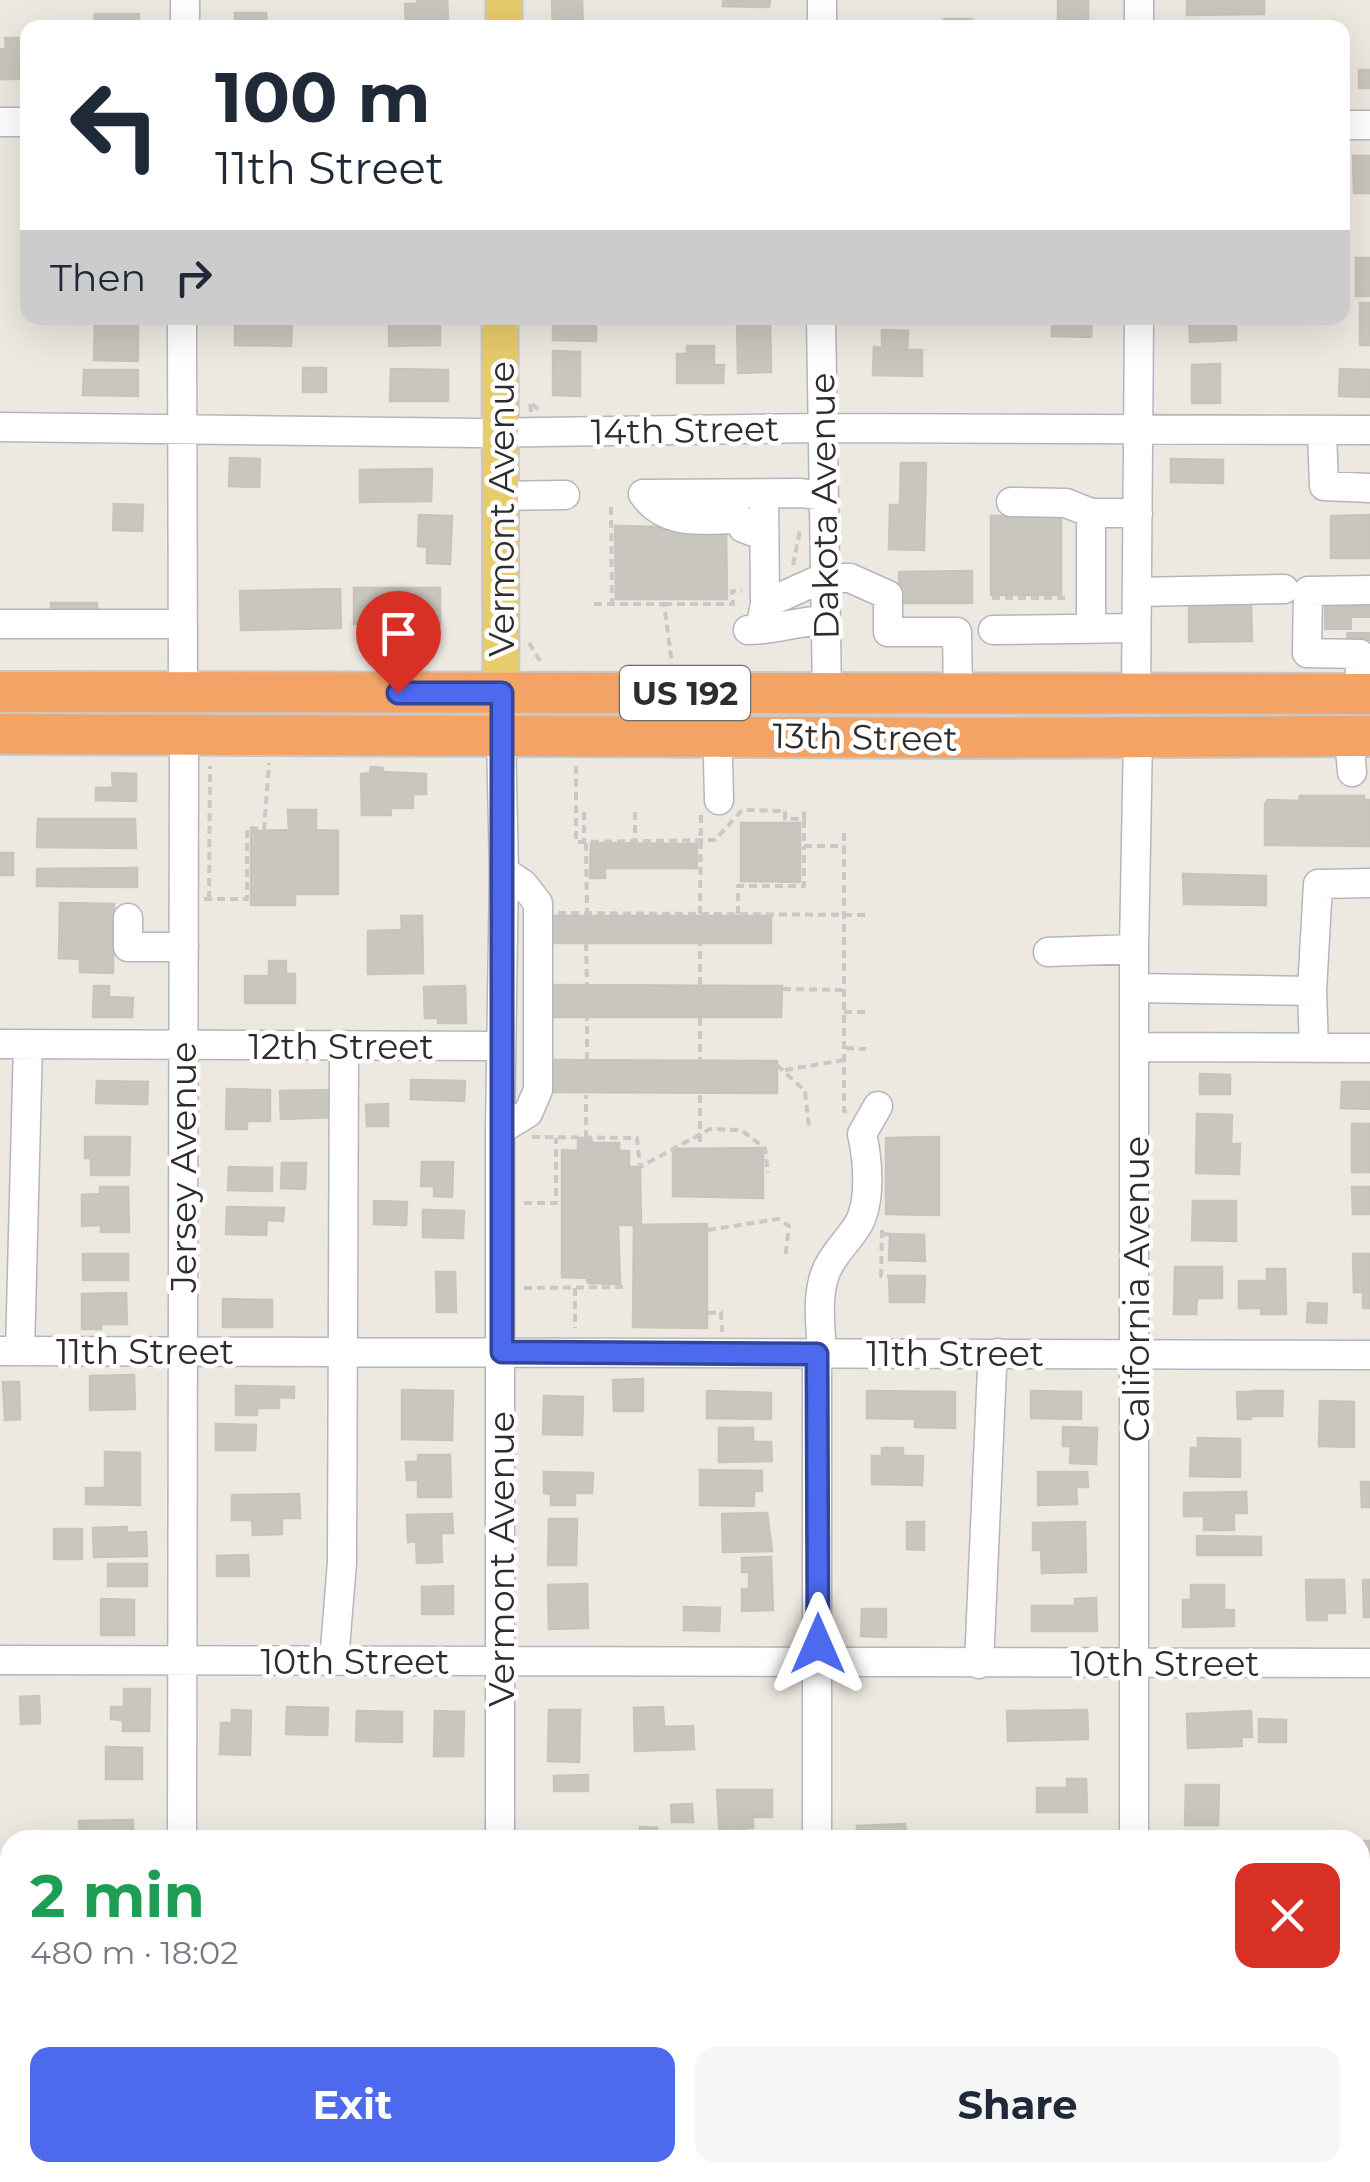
<!DOCTYPE html>
<html lang="en">
<head>
<meta charset="utf-8">
<style>
  :root { --surface:#fff; --page:#f6f6f7; --text:#1f2937; --muted:#747a83; --accent:#4d6aee }
  body { margin:0; font-family:Montserrat,sans-serif; background:var(--page); color:var(--text); height:100vh; display:flex; flex-direction:column; font-size:38px; white-space:nowrap }
  * { box-sizing:border-box; margin:0 }
  p { font-size:32px; color:var(--muted) }
  .icon { flex:none; width:55px; height:55px; fill:none; stroke:currentColor; stroke-width:2; stroke-linecap:round; stroke-linejoin:round }
  .map { position:relative; flex:1; overflow:hidden }
  .panel { position:absolute; left:0px; top:1830px; width:1370px; height:352px; display:flex; flex-direction:column; background:var(--surface); border-radius:30px 30px 0 0; box-shadow:0 10px 40px #0002 }
  .panel>* { flex:none }
  .hud { position:absolute; left:20px; top:20px; width:1330px; height:305px; border-radius:20px; box-shadow:0 10px 40px #0002; background:#fff; color:var(--text); overflow:hidden }
  .pin { position:absolute; display:grid; place-items:center; width:85px; height:85px; color:#fff; margin:-102px -42px; border-radius:50% 50% 50% 0; rotate:-45deg; box-shadow:0 0 10px #0007 }
  .pin .icon { rotate:45deg }
  .me { position:absolute; width:110px; margin:-55px; rotate:0deg; stroke-linejoin:round; filter:drop-shadow(0 0 8px #0008) }
  .turn { display:flex; align-items:center; gap:35px; height:210px; padding:0 30px; font-size:45px }
  .turn .icon { width:130px; height:130px; stroke-width:2.5 }
  .turn b { display:block; font-size:70px; line-height:85px }
  .then { display:flex; align-items:center; height:95px; padding:0 30px; background:#0003; gap:20px; font-size:38px }
  .round { display:grid; place-items:center; flex:none; width:105px; height:105px; border-radius:20px; background:var(--page) }
  .head { display:flex; align-items:center; justify-content:space-between; height:170px; padding:0 30px }
  h1 { font-size:60px; font-weight:700; line-height:75px; color:#1e9e55 }
  .cta { display:flex; gap:20px; margin-top:auto; padding:20px 30px }
  .cta a { flex:1; height:115px; border-radius:20px; background:var(--accent); color:#fff; font-size:40px; font-weight:700; line-height:115px; text-align:center }
  .cta a+a { background:var(--page); color:var(--text) }
  .map>svg:first-child { display:block }
</style>
</head>
<body>
<div class="map">
<svg width="1370" height="2182" viewBox="0 0 1370 2182">
  <rect width="100%" height="100%" fill="#ede8e0"/>
  <path fill="#c9c6bf" stroke="#c9c4ba" stroke-width="2.5" d="M417,0H447L448,21H406L405,4H417Z
    M552,0H582L583,28H553Z
    M723,0H770L769,7L723,6Z
    M1058,0H1088V28H1058Z
    M1187,0H1264V14L1187,15Z
    M235,13H266L267,28H235Z
    M95,14H139V28H94Z
    M944,19H972L971,28H944Z
    M5,38H19V79H0V49H6Z
    M1359,70H1370V88H1359Z
    M1353,156H1370V193H1354Z
    M1356,258H1370V296H1356Z
    M1360,303H1370V345H1360Z
    M235,318H292L291,346L235,345Z
    M389,318H440V345L389,346Z
    M553,318H596V341L553,340Z
    M737,318H770L771,372L738,373Z
    M1052,318H1092L1091,337L1052,336Z
    M1189,318H1223V323H1236V340L1190,342Z
    M95,323L138,324V361L94,360Z
    M882,330L908,331L907,350H922V376L873,375L874,347L882,348Z
    M687,346H714V365H724L723,383H677V354H687Z
    M553,351L580,352V396L553,395Z
    M1220,364V403H1192V365Z
    M303,368H326V392H303Z
    M391,369L448,370V401H390Z
    M1340,369L1370,370V397L1339,396Z
    M84,370H138V396L83,395Z
    M230,458L260,459L259,487L229,486Z
    M1171,459L1223,460V483L1171,482Z
    M901,463H926L924,550L889,549L890,505H900Z
    M432,469L431,501L360,502V470Z
    M114,504L143,505L142,531L113,530Z
    M419,515L452,516L450,564L427,563V547L418,546Z
    M1370,515V558H1331V516Z
    M991,516H1061V595H991Z
    M615,526L726,528L727,599H616Z
    M972,571V603H900L899,572Z
    M354,588H440V624H354Z
    M340,589L341,628L241,630L240,591Z
    M1189,602H1251L1252,641L1189,642Z
    M51,603H97V615H51Z
    M371,767L383,768V772L426,774V794H413V808H390L391,815H362L361,774L370,773Z
    M112,773L136,774V801L96,800V788H113Z
    M1300,796H1364V800H1370V846L1265,845V804L1268,800L1299,801Z
    M288,810H316V830L338,831V894H295V905H251V831L289,830Z
    M38,819H135L136,848L37,847Z
    M741,823H800V882L741,881Z
    M591,843L697,844V868H605V878H590Z
    M0,853H13V875H0Z
    M137,868V887L37,886V869Z
    M1183,874L1266,876V905L1184,904Z
    M60,903L114,904L113,973L80,972V959L59,958Z
    M401,916H422L423,973L368,974V931L402,930Z
    M549,916H771V943H549Z
    M269,961H286V974H295V1003H245V976H269Z
    M549,985L782,986L781,1017H549Z
    M94,986H109V997L133,998L132,1017H93Z
    M465,986L466,1023H438V1018H425L424,987Z
    M549,1060L777,1061V1093L549,1092Z
    M1200,1074L1230,1075V1094H1200Z
    M411,1080L465,1081L464,1101L411,1099Z
    M97,1081L148,1082L147,1104L96,1103Z
    M1342,1082H1370V1109L1341,1108Z
    M227,1089L270,1090V1121H247V1129H226Z
    M337,1090L338,1117L281,1119L280,1091Z
    M388,1104V1126H367L366,1105Z
    M1197,1114L1232,1115L1231,1144H1240L1239,1174L1196,1173Z
    M1352,1124H1370V1172H1352Z
    M85,1137H130L129,1175H91V1158H85Z
    M939,1137V1215L886,1214V1138Z
    M578,1138H591L592,1143H619V1151H629V1167H640L641,1225H618L620,1284L588,1283L587,1278L562,1277V1150L578,1151Z
    M763,1148V1198L673,1196V1149Z
    M422,1162H453L452,1197L434,1196V1186H421Z
    M282,1163H306L305,1189L281,1188Z
    M229,1167L272,1168V1191L228,1190Z
    M100,1187H128L129,1232H101V1225L82,1226V1195L100,1194Z
    M1352,1187H1370V1214H1353Z
    M374,1201L407,1202L406,1225L374,1224Z
    M1193,1201H1236V1241L1192,1240Z
    M227,1207L284,1208L283,1221L267,1220L266,1235L226,1234Z
    M423,1210L464,1211L463,1238L423,1237Z
    M707,1224V1328L633,1327L634,1225Z
    M890,1234L924,1235L925,1261L889,1260Z
    M83,1254H128V1280H83Z
    M1353,1254H1370V1308H1363V1292H1354Z
    M1175,1267H1222V1298H1197L1196,1314H1174Z
    M1267,1269H1285L1286,1314H1261V1308H1239V1281H1267Z
    M436,1272H455L456,1312H437Z
    M889,1276H925L924,1302H890Z
    M126,1293L127,1324H101V1329H82V1294Z
    M223,1299L272,1300V1327H223Z
    M1308,1303L1327,1304L1326,1323L1307,1322Z
    M134,1375L135,1409L90,1410V1376Z
    M643,1379V1411H614L613,1380Z
    M3,1382H19L20,1419L5,1420Z
    M236,1386L294,1387V1398L279,1397V1408H257V1415H236Z
    M402,1390L453,1391L452,1440L402,1439Z
    M707,1391L771,1393V1419L707,1418Z
    M867,1391L955,1392V1428L915,1427V1419L867,1418Z
    M1031,1391L1081,1392V1419L1031,1418Z
    M1252,1391H1283L1282,1416H1252Z
    M1237,1392H1250L1251,1419H1238Z
    M544,1396L583,1397L582,1435L543,1434Z
    M1320,1401L1354,1402V1447L1319,1446Z
    M216,1424L256,1425L255,1450H216Z
    M1063,1427L1097,1428L1096,1464L1070,1463L1071,1446H1063Z
    M719,1428H753V1442H771L772,1461L719,1462Z
    M1198,1438L1240,1439V1477L1190,1476L1191,1448H1198Z
    M882,1448H903V1456H923L922,1485L872,1484V1456H882Z
    M105,1452L140,1453V1505L86,1504V1488H105Z
    M418,1455H450L451,1497H418V1480H407L406,1462H418Z
    M700,1470L762,1471V1491H754V1506L700,1505Z
    M544,1472L593,1473L592,1493H575V1505H551V1494L544,1493Z
    M1038,1472H1087L1088,1487H1076L1077,1504L1038,1505Z
    M1361,1482H1370V1507H1362Z
    M1246,1492L1247,1513H1234V1530H1204V1516H1184V1493Z
    M299,1494L300,1518H282V1534L253,1535L252,1520H232V1495Z
    M767,1513L772,1551L723,1552L722,1514Z
    M452,1514L453,1533H441L442,1562L417,1563L416,1541L408,1542L407,1515Z
    M549,1519H577L576,1565H548Z
    M907,1522H924V1550L907,1549Z
    M1085,1522L1086,1572L1042,1573L1041,1550H1033V1523Z
    M127,1527V1533L146,1532L147,1556L94,1557L93,1528Z
    M54,1529H82V1559H54Z
    M1197,1536L1261,1537V1555H1197Z
    M248,1555L249,1576H217V1556Z
    M771,1557L773,1610L742,1611V1589H749V1572H742V1558Z
    M108,1564H147V1586H108Z
    M1306,1580H1344L1345,1613H1326L1327,1620H1307Z
    M1363,1580H1370V1617H1364Z
    M587,1584L588,1628L549,1629L548,1585Z
    M1191,1585H1224V1610H1234V1626L1183,1627V1600H1191Z
    M453,1586V1614H422V1587Z
    M1096,1598L1097,1631H1032V1606H1075V1599Z
    M101,1599L134,1600V1635H101Z
    M684,1607L720,1608L719,1631L684,1630Z
    M862,1609H886V1637L861,1636Z
    M124,1689H150L149,1731H123V1720L111,1719V1707H124Z
    M39,1696L40,1723L21,1724L20,1697Z
    M287,1707L328,1708L327,1735L286,1734Z
    M663,1707L664,1727L693,1726L694,1749L635,1751L634,1708Z
    M232,1710L251,1711L250,1755L220,1754L221,1723H232Z
    M549,1710H580L579,1762L548,1761Z
    M1087,1710L1088,1739L1008,1741L1007,1711Z
    M357,1711L402,1712V1742L356,1741Z
    M435,1711L464,1712L463,1756H434Z
    M1251,1711L1252,1737H1241L1242,1746L1188,1748L1187,1714Z
    M1259,1719L1286,1720V1742H1259Z
    M106,1747L142,1748V1779H106Z
    M588,1775V1791H554V1776Z
    M1067,1779H1086L1087,1812H1037V1788H1067Z
    M1186,1785H1219L1218,1825H1185Z
    M717,1790H772V1817H753V1828H745V1840H720Z
    M692,1804L693,1822H672L671,1805Z
    M133,1820V1840H79V1821Z
    M905,1824L906,1837L857,1840V1826Z
    M640,1827L657,1828V1840H640Z
    M1360,1841H1370V1870H1360Z
    M1360,1938H1370V1967L1360,1966Z
    M1360,2040H1370V2073H1360Z
    M1360,2154H1370V2182H1358Z
    M229,2172H253V2179L230,2180Z
    M537,2172H558V2182H537Z
    M700,2172H723V2180L700,2179Z
    M746,2172H777V2182H745Z
    M864,2172H892V2182H864Z
    M1010,2172H1075V2180H1039V2175Z
    M1180,2172H1241V2179L1180,2178Z"/>
  <g fill="none" stroke-linecap="round" stroke-linejoin="round">
    <path stroke="#c7c3bc" stroke-width="28" stroke-dasharray="28 14" stroke-linecap="butt" d="M1360,590V641
      M1338,602V641"/>
    <defs>
      <path id="minor" d="M1139,0V28
        M185,28V0
        M822,28V0
        M0,122H28
        M1342,125H1370
        M182,318L183,692
        M821,318L827,694
        M0,427L478,433L821,428L1370,430
        M1322,431L1324,486L1370,488
        M643,494L801,493L823,496
        M643,494C666,527 704,519 740,519L743,528L764,536
        M499,496L565,495
        M1011,502L1066,503L1091,513H1138
        M1137,592L1284,589
        M765,604L825,577L850,578L888,595V632H957L958,693
        M0,624H182
        M761,624L765,604L764,494
        M1091,628V513
        M748,630C775,630 798,621 825,620
        M993,630L1136,628
        M1136,694L1139,318
        M1360,694V654L1307,653L1308,591L1370,590
        M1349,736L1352,772
        M718,759L719,800
        M128,918V947H184
        M1048,952L1134,949
        M1135,988L1312,991
        M0,1044L501,1046
        M1136,1047L1370,1048
        M1314,1048L1312,991L1318,884L1370,883
        M500,1130L528,1113L538,1090V903L523,884L504,871
        M0,1351L1370,1355
        M20,1351L28,1044
        M822,1353C821,1330 817,1303 823,1281C827,1261 845,1244 856,1228C872,1205 868,1160 862,1134L878,1106
        M0,1660L1370,1663
        M334,1661L342,1562L344,1045
        M979,1664L992,1368L998,1353
        M182,1840L184,735
        M500,1840V1130L504,871L501,735
        M817,1840V1354
        M1134,1840V949L1138,737
        M0,1902H10
        M1360,1909H1370
        M182,2172V2182
        M500,2182V2172
        M816,2182V2172
        M1133,2182V2172"/>
      <path id="major" d="M504,28V0
        M500,318L501,721"/>
      <path id="highway" d="M0,692L1370,694
        M0,734L979,738L1370,736"/>
    </defs>
    <use href="#minor" stroke="#b4b6bf" stroke-width="31"/>
    <use href="#major" stroke="#c8c8c8" stroke-width="39"/>
    <use href="#highway" stroke="#c8c8c8" stroke-width="44"/>
    <path stroke="#c8c8c8" stroke-width="4" stroke-dasharray="8 5" stroke-linecap="butt" d="M531,412L530,402L538,409
      M611,507L612,604
      M793,565L800,530
      M992,598H1070
      M594,604H664L672,664
      M664,604H733L732,591H742
      M529,643L542,664
      M576,766V842L715,840L742,810L785,811V819H804V810
      M584,812V841
      M635,812V840
      M804,820V846H844
      M844,833V1111L847,1112
      M586,843L587,913
      M204,899H247V828L264,829L269,763
      M209,899L210,766
      M558,913L866,915
      M700,914L701,813
      M738,914V886H804V846
      M586,943L587,984
      M700,985V944
      M783,989L844,990
      M844,1012H867
      M700,1018V1061
      M846,1048L866,1049
      M587,1060V1018
      M777,1065L805,1091L809,1127
      M785,1070L844,1060
      M700,1095V1146
      M532,1137L637,1138L640,1167L710,1129L741,1130L765,1148L768,1173
      M586,1138V1095
      M524,1203H556V1138
      M708,1230L778,1219L789,1226L785,1259
      M882,1230L881,1276H889
      M882,1234L896,1235
      M524,1288L628,1287
      M575,1288V1328
      M708,1313L721,1312L722,1332"/>
    <use href="#minor" stroke="#fff" stroke-width="28"/>
    <use href="#major" stroke="#e8cb6b" stroke-width="35"/>
    <use href="#highway" stroke="#f3a365" stroke-width="40"/>
  </g>
  <g fill="none" stroke-linecap="round" stroke-linejoin="round">
    <defs>
      <path id="route" d="M398,693H502V1352L817,1354L818,1644"/>
    </defs>
    <use href="#route" stroke="#32459b" stroke-width="25"/>
    <use href="#route" stroke="#4d6aee" stroke-width="18"/>
  </g>
  <g text-anchor="middle" dominant-baseline="central" stroke-width="9" stroke-linejoin="round" paint-order="stroke">
    <rect fill="#fff" stroke="#6c6c6c" stroke-width="2.5" x="620" y="666" width="130" height="54" rx="8"/>
    <g font-size="32" font-weight="bold" fill="#2d2d2d">
      <text x="685" y="693">US 192</text>
    </g>
    <g font-size="35" fill="#2d2d2d" stroke="#fff">
      <text transform="translate(685 430) rotate(-1)">14th Street</text>
      <text transform="translate(824 506) rotate(-91)">Dakota Avenue</text>
      <text transform="translate(501 509) rotate(-90)">Vermont Avenue</text>
      <text transform="translate(865 737) rotate(1)">13th Street</text>
      <text x="341" y="1046">12th Street</text>
      <text transform="translate(183 1167) rotate(-90)">Jersey Avenue</text>
      <text transform="translate(1136 1289) rotate(-90)">California Avenue</text>
      <text x="145" y="1351">11th Street</text>
      <text x="955" y="1353">11th Street</text>
      <text transform="translate(501 1559) rotate(-90)">Vermont Avenue</text>
      <text x="355" y="1661">10th Street</text>
      <text x="1165" y="1663">10th Street</text>
    </g>
  </g>
</svg>
<div class="pin" style="left:398px;top:693px;background:#d93025"><svg class="icon" aria-label="arrive" viewBox="0 0 24 24"><path d="M6 21V4h12l-3 4 3 4H6"/></svg></div>
<svg class="me" style="left:818px;top:1644px" viewBox="-20 -20 40 40"><path d="M0-17L14 15 0 8-14 15z" fill="#4d6aee" stroke="#fff" stroke-width="4"/></svg>
<div class="hud">
<div class="turn"><svg class="icon" aria-label="left" viewBox="0 0 24 24"><path d="M17 20v-9H6M10 6l-5 5 5 5"/></svg><div><b>100 m</b>11th Street</div></div>
<div class="then">Then<svg class="icon" aria-label="right" viewBox="0 0 24 24"><path d="M7 20v-9h11M14 6l5 5-5 5"/></svg></div>
</div>
<section class="panel">
<div class="head"><div><h1>2 min</h1><p>480 m · 18:02</p></div><a class="round" style="background:#d93025;color:#fff"><svg class="icon" aria-label="close" viewBox="0 0 24 24"><path d="M6 6l12 12M18 6L6 18"/></svg></a></div>
<div class="cta"><a>Exit</a><a>Share</a></div>
</section>
</div>
</body>
</html>
